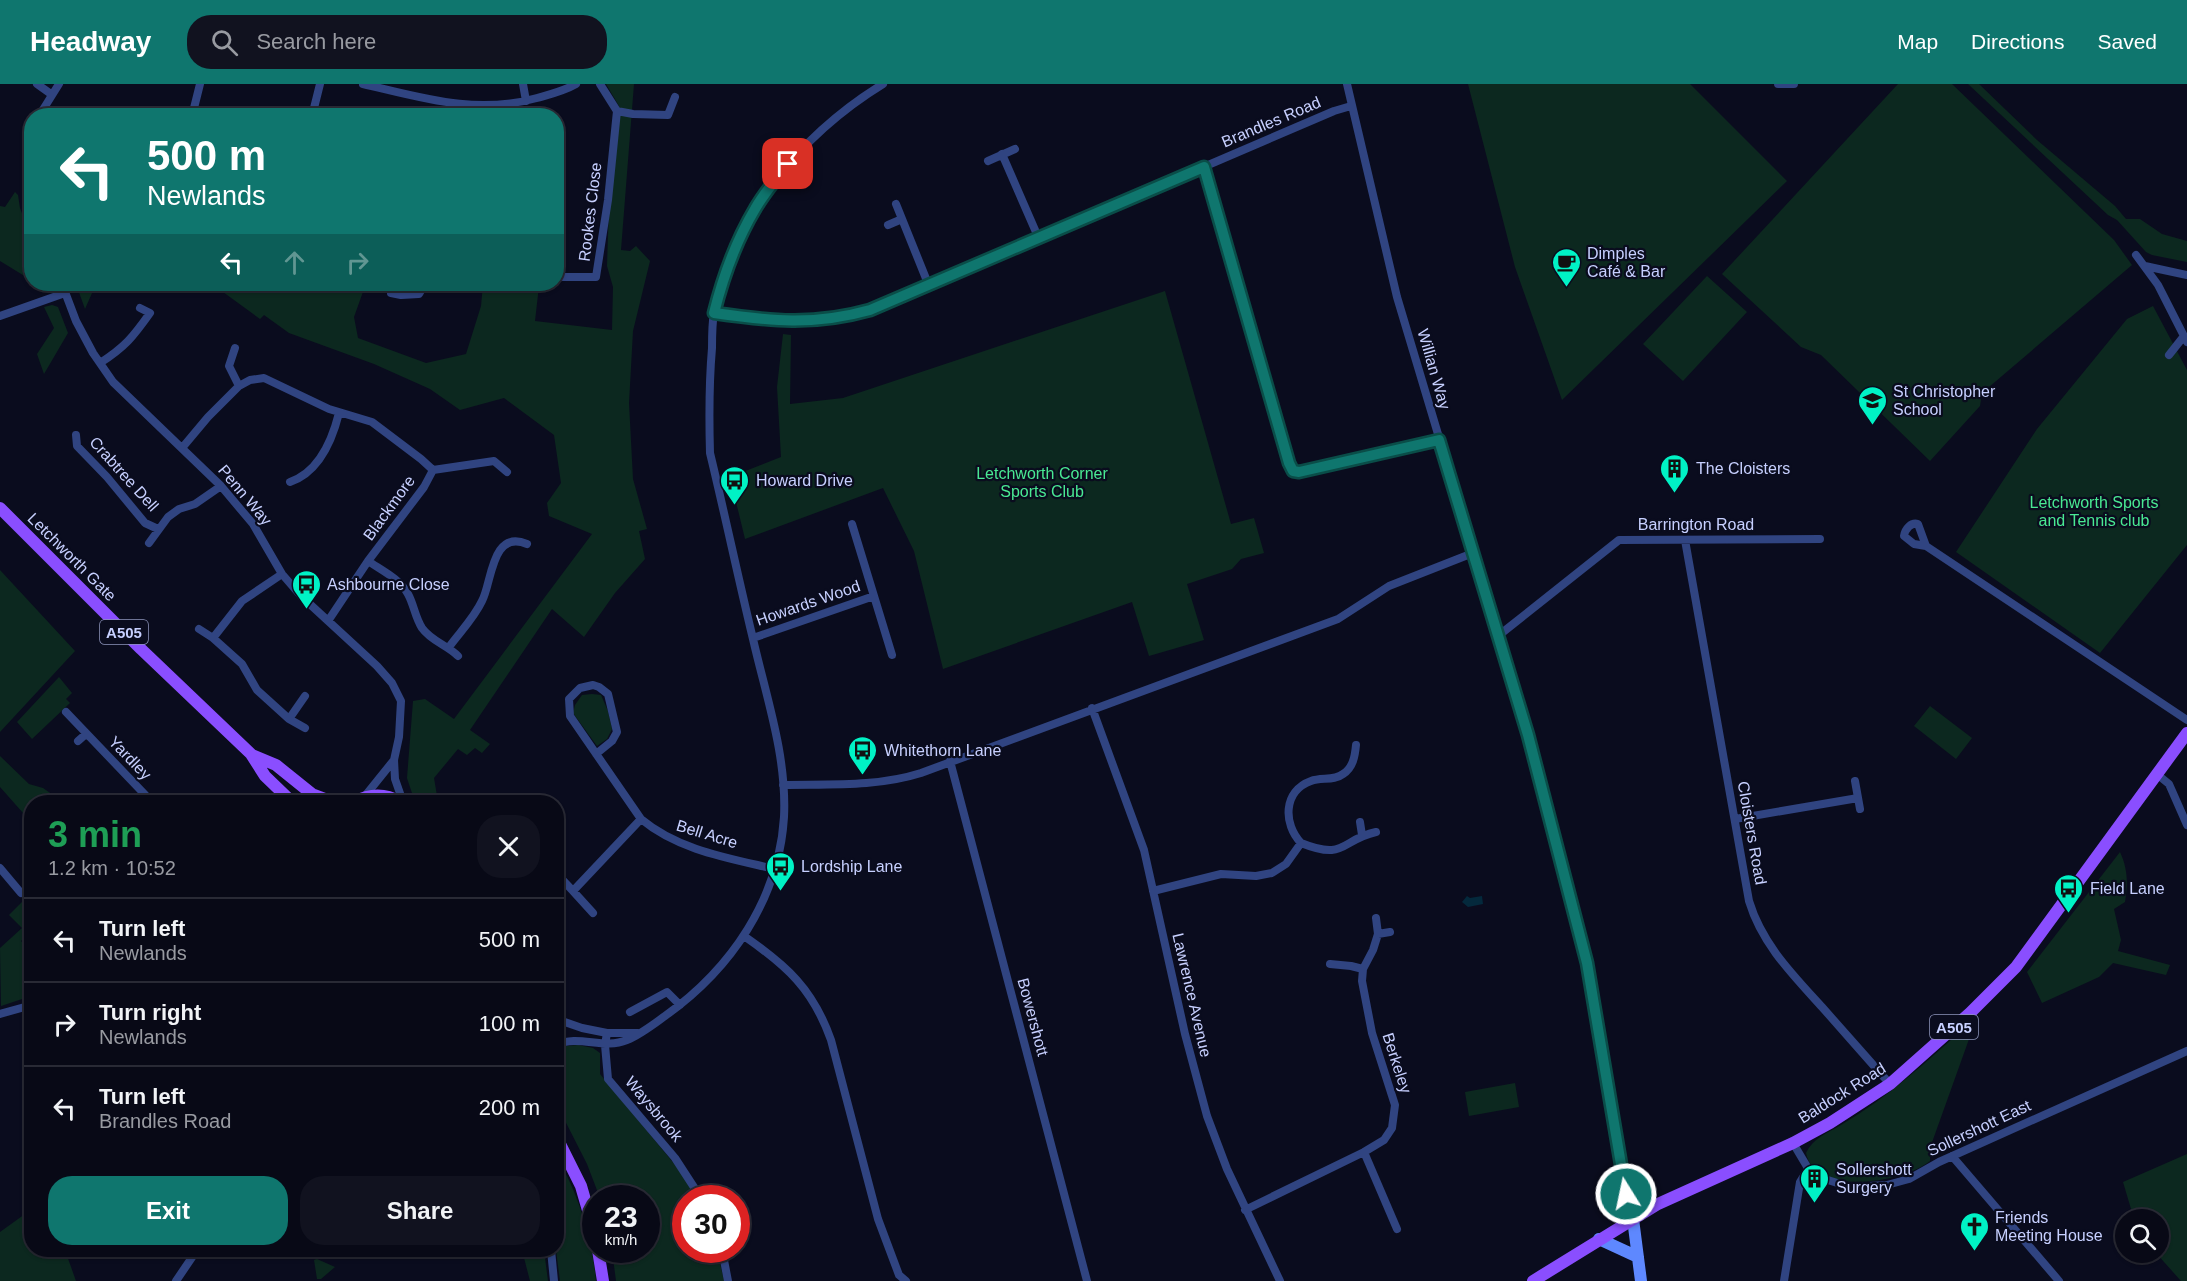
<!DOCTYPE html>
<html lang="en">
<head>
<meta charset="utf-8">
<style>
  :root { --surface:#080916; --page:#11121f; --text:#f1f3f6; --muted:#989aa1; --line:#292a35; --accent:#0f766e }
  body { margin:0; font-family:Helvetica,sans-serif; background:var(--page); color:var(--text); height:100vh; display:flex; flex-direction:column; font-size:22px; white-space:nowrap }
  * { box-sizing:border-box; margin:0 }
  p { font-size:20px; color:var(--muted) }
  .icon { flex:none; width:33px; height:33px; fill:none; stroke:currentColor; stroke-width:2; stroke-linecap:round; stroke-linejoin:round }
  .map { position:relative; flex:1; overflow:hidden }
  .drawer { position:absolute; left:24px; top:711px; width:540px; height:462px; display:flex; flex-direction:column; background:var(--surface); border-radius:24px; box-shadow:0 2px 4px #0004,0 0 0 2px var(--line) }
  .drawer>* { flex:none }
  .banner { position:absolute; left:24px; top:24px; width:540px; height:183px; border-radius:24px; box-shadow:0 2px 4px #0004,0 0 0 2px var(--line); background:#0f766e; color:#fff; overflow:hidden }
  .tools { position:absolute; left:2115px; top:1125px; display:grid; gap:12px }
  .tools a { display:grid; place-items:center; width:54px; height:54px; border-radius:50%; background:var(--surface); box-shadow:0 2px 4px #0004,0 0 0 2px var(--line); font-size:30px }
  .speed { position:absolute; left:582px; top:1101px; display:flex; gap:12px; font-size:30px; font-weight:700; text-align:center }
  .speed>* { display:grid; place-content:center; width:78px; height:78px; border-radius:50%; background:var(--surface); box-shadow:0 2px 4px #0004,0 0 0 2px var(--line); line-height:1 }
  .speed small { font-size:15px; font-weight:400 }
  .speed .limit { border:9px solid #d22; background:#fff; color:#111 }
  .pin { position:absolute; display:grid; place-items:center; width:51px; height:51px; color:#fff; margin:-26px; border-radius:12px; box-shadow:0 3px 9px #0006 }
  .me { position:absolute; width:66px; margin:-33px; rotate:350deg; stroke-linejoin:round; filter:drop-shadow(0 0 4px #0008) }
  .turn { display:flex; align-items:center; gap:21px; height:126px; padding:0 24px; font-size:27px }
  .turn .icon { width:78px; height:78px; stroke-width:2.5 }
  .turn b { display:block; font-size:42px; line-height:51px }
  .lanes { display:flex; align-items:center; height:57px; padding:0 24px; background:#0003; justify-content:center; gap:30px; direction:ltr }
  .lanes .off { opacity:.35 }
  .round { display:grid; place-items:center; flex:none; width:63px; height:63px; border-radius:24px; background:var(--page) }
  .head { display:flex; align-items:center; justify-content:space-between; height:102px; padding:0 24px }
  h1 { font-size:36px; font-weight:700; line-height:45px; color:#1e9e55 }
  .button { display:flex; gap:12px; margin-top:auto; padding:12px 24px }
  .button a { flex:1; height:69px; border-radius:24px; background:var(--accent); color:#fff; font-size:24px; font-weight:700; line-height:69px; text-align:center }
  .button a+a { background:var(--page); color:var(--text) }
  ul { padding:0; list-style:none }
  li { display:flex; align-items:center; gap:18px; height:84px; padding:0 24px; border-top:2px solid var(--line) }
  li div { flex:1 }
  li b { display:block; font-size:22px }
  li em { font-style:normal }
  header { display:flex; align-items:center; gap:36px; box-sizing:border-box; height:84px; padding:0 30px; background:var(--accent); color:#fff }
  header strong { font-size:28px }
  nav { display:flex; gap:33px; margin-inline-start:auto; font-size:21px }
  .search { width:420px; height:54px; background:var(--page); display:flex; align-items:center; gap:15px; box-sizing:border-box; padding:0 21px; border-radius:24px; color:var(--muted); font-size:22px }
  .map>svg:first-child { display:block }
</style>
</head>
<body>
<header>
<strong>Headway</strong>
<div class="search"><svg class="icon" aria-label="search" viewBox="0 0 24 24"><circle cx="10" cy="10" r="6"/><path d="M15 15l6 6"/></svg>Search here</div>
<nav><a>Map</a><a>Directions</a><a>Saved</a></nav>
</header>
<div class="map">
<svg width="2187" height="1197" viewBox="0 0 2187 1197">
  <rect width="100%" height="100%" fill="#0a0c1e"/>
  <path fill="#0c281f" d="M606,0H634L621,166L630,167L636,162L650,177L633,247L629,319L633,395L647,445L639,447L645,475L615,509L584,553L552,525L470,646L490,660L482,669L475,664L467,671L458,665L434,694L438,718H415L407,694L413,617L425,615L454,635L592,450L549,432L547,419L561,399L554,351L504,314L460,326L430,305L374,280L289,249L264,231L260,235L212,200H335L351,201L364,205L354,233L358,254L426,279L466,270L481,222L483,200H542L539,202L535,237L612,246L613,203L607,182L609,121L619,22Z
    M1468,0H1690L1787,97L1562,316L1515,183Z
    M1898,0H1952L2114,156L2132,181L1982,309L1980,322L1930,377L1821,271L1801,263L1722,190Z
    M1968,0H1979L2037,56L2115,122L2126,135H2140L2162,150L2187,157V178L2152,171L2146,168L2117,136L2108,131Z
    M15,108L18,111L20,124L31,154V196L0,177V122L5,123Z
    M1707,192L1747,228L1683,297L1643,260Z
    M76,200H96L85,225Z
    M1165,207L1231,440L1254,434L1264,469L1241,475L1232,485L1187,500L1204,556L1149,572L1132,518L943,585L914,467L883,404L745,455L730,393L781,373L777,303L783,250L791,251L790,320L843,314Z
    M52,221L58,223L68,249L44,290L37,270L54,244L44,223Z
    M2153,222L2187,286V461L2100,569L1956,468L2037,345L2127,235Z
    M0,486L75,567L0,648Z
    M59,593L72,609L66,615L70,619L32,655L17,638Z
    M592,610L601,611L608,627L612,645L607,655L597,662L573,629L575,621L582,611Z
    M1930,622L1972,654L1956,675L1914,642Z
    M0,672L29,700L43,704L63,718H32L31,738L0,703Z
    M2120,768C2128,785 2128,800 2125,818L2114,825L2121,856L2118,867L2170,881L2166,891L2113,879L2099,893L2042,919L2027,888Z
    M31,778V847L21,857L31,868V912L1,922L0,864L22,844L9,831L31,809L27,805L26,799L30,794L23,787Z
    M31,940H32L31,979L22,944Z
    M1969,940L1973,944L1930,1064V1077C1905,1098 1815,1114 1806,1069C1813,1054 1827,1049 1841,1041C1889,1013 1928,976 1969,940Z
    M578,961L593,964L600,969V990L681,1088L697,1114H686V1166H717L724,1197H616L612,1166H646V1114H600L587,1080L557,1021L556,978L566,962Z
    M1515,999L1519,1023L1469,1032L1465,1008Z
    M2187,1070V1197H2181L2156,1169L2158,1168V1136L2134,1135L2123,1098Z
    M557,1074C578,1107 593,1159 596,1197H560L556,1166Z
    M31,1118L32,1166H65L76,1197H0V1148L25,1130Z
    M522,1166H544L548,1197H530Z
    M317,1175L335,1183L321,1195H317L314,1176Z"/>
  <path fill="#04293c" d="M1467,812L1470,814L1482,812L1483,820L1468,823L1462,818Z"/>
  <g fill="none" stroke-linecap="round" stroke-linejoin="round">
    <path stroke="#304481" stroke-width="8" d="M37,0L51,10
      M363,0C423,14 476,31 537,14C551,10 564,7 576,0
      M523,0L526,17
      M1347,0L1397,213L1528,651L1587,879L1625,1103L1633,1135
      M1778,0H1794
      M617,27L633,30L668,31L675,13
      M39,32L59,0
      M192,32L200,0
      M312,32L320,0
      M449,32L450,19
      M32,53C26,75 25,98 32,120
      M1002,70L1039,155
      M988,77L1015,65
      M1204,83L1289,379L1293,387L1299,388L1439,356
      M896,120L929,202
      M888,141L902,135
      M2136,171L2158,201L2187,258
      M2145,182L2187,191
      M556,193H596L608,116L617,27L600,0
      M62,200L76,237L93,269L113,298L221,402L253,440L282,490L301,512L377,582L392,599L401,617L399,653L394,676L395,695L403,718
      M391,209L401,211L419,210L425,200
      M714,229C772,237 812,241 870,226L1334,27L1351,22
      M0,232L65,209
      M235,264L229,282L239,302
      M2169,271L2184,252
      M100,279C125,263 133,253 150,229L140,224
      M76,351L77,362L107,393L145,439L158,445
      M182,364L208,333L239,302L250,296L264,294L329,325L372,338L421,375L433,386L424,403L368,477L328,537
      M433,386L494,377L507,388
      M290,398C319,388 332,357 339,329
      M852,440L892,571
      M1685,456L1749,817C1762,860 1792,890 1822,923C1845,949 1867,974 1890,1000
      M149,459L168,433L179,425L195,420L221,402
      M1926,462L1918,440C1911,438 1905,445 1904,452L1914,460L1926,462L2187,636
      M368,477C381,486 400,495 408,510C414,521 415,533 422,544C431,557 447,561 458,572
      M199,545L213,554L242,580L257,606L289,635L305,644
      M1498,552L1619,456L1820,455
      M213,554L242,517L282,490
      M753,554L874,512
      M449,563C460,548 474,534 482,517C492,499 491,445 527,460
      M1092,624L1144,766L1185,950L1207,1032L1227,1085L1280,1197
      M66,628L152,718
      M289,635L305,612
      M78,657L86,650
      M596,670L612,657L617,648L608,610L599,603L593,601L580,604L569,615L570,632L641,735C678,766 728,774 775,785
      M950,677L1087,1197
      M2158,691L2169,700L2187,741
      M1855,697L1860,725
      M783,701C830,700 877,703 921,689L1338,535L1389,502L1473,469
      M365,712L394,676
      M1735,735L1858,714
      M1360,738L1362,751
      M1301,759C1283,740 1283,707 1311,697C1321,693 1334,697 1343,690C1353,684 1355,672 1356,661
      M0,784L21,809
      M556,789L573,807
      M1153,807L1221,790L1256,792L1272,789L1286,780L1301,759C1346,777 1340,756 1376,748
      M593,829L573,807L641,735
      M1378,850L1390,848
      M744,852C787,882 813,905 831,956L878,1135L899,1191L906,1197
      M1330,880L1351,882L1363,885
      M630,928L667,908L680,921
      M0,930L32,921
      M556,935L582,944L607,949H638
      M607,949L605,961L608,995L675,1074L701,1114
      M556,961C579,950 603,966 627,956C640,951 654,940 665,932C731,885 779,815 784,733C787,672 766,612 753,555C738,493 725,431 710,369C709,334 709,299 712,264C712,252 712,240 714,228C731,133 803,49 883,0
      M1793,1059L1812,1091L1850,1103L1887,1101L1909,1095L1939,1078L2187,967
      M1364,1068L1397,1145
      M1952,1072L2059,1197
      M1245,1126L1364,1068L1384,1056L1392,1044L1395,1021L1372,949L1362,897L1363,885L1373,866L1378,850L1376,834
      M551,1166L554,1197
      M722,1166L728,1197
      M176,1197L197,1166
      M1784,1197L1800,1098L1808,1085"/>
    <path stroke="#5e88ff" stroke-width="12" d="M1633,1135L1641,1197
      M1599,1155L1638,1173"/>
    <path stroke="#8a4eff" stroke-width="12" d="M0,424L141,565L251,670L265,692L292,718
      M252,671L276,681L312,710L333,718
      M354,718C369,710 385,709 400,718
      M556,944V950
      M556,1052L581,1102L596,1154
      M598,1166L603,1197
      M1533,1197L1658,1120L1793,1059L1830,1039L1890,1000L1970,929L2016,883L2187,649"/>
  </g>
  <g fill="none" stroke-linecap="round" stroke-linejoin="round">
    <defs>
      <path id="route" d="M788,80C777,94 764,109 755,125C736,157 723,193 714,229C771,237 813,242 870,226L1204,83L1289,379L1293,387L1299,388L1439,356L1528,651L1587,879L1626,1110"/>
    </defs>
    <use href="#route" stroke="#0a4d48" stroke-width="15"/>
    <use href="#route" stroke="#0f766e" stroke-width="10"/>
  </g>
  <defs>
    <symbol id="cafe-pin" viewBox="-11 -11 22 30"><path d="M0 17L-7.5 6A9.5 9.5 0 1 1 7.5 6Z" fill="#00f2c5" stroke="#0a0c1e"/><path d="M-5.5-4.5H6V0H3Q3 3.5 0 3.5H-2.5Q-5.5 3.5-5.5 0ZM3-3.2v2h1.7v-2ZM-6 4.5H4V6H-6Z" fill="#111"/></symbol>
    <symbol id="school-pin" viewBox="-11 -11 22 30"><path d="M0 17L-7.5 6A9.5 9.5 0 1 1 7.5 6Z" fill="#00f2c5" stroke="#0a0c1e"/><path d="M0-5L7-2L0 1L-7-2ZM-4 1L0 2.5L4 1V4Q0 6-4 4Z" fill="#111"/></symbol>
    <symbol id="building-pin" viewBox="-11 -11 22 30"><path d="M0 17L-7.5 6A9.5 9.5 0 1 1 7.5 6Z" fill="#00f2c5" stroke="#0a0c1e"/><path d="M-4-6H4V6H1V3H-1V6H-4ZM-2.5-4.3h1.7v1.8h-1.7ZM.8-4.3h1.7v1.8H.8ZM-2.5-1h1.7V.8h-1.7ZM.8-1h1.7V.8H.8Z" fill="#111"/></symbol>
    <symbol id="bus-pin" viewBox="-11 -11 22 30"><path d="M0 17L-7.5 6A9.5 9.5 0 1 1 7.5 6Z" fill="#00f2c5" stroke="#0a0c1e"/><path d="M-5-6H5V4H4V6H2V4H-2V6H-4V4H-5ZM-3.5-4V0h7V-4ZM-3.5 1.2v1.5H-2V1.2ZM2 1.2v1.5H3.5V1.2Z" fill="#111"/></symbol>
    <symbol id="church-pin" viewBox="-11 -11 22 30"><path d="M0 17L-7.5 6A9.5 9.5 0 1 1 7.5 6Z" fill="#00f2c5" stroke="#0a0c1e"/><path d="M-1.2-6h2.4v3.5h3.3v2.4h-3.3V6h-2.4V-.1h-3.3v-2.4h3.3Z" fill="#111"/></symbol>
  </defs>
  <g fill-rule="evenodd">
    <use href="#cafe-pin" x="1550" y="162" width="33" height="45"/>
    <use href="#school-pin" x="1856" y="300" width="33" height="45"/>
    <use href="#building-pin" x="1658" y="368" width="33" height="45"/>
    <use href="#bus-pin" x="718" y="380" width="33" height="45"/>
    <use href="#bus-pin" x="290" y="484" width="33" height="45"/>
    <use href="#bus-pin" x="846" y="650" width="33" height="45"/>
    <use href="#bus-pin" x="764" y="766" width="33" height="45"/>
    <use href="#bus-pin" x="2052" y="788" width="33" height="45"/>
    <use href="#building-pin" x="1798" y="1078" width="33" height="45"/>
    <use href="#church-pin" x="1958" y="1126" width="33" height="45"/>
  </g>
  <g text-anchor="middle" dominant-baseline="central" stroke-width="4.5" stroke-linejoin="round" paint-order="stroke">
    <g fill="#0a0c1e" stroke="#8e95bc" stroke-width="1.5">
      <rect x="100" y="536" width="48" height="24" rx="4.5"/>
      <rect x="1930" y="931" width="48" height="24" rx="4.5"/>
    </g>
    <g font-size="15" font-weight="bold" fill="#c7d0ff">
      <text x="124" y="548">A505</text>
      <text x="1954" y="943">A505</text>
    </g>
    <g font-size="16" fill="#c7d0ff" stroke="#0a0c1e">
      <text transform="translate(1271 38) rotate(-23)">Brandles Road</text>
      <text transform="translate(590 128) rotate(-83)">Rookes Close</text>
      <text transform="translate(1434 285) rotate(74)">Willian Way</text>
      <text transform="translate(124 390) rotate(48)">Crabtree Dell</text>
      <text transform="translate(245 411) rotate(50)">Penn Way</text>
      <text transform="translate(389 424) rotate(-54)">Blackmore</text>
      <text x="1696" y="440">Barrington Road</text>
      <text transform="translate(72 473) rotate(45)">Letchworth Gate</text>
      <text transform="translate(808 519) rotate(-19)">Howards Wood</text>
      <text transform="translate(130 674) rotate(46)">Yardley</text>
      <text transform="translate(1752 749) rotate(80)">Cloisters Road</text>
      <text transform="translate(707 750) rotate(17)">Bell Acre</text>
      <text transform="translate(1192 911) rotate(77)">Lawrence Avenue</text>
      <text transform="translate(1033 933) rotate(75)">Bowershott</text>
      <text transform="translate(1397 979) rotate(72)">Berkeley</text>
      <text transform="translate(1842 1009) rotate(-32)">Baldock Road</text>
      <text transform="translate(654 1025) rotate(50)">Waysbrook</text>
      <text transform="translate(1979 1044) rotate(-25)">Sollershott East</text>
    </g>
    <g font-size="16" fill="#c7d0ff" stroke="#0a0c1e" text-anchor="start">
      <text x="1587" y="169">Dimples<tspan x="1587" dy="18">Café &amp; Bar</tspan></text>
      <text x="1893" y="307">St Christopher<tspan x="1893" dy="18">School</tspan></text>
      <text x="1696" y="384">The Cloisters</text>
      <text x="756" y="396">Howard Drive</text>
      <text x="327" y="500">Ashbourne Close</text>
      <text x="884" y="666">Whitethorn Lane</text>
      <text x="801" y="782">Lordship Lane</text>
      <text x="2090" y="804">Field Lane</text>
      <text x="1836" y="1085">Sollershott<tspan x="1836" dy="18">Surgery</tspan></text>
      <text x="1995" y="1133">Friends<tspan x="1995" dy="18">Meeting House</tspan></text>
    </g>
    <g font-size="16" fill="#49e993" stroke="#0a0c1e">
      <text x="1042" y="389">Letchworth Corner<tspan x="1042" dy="18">Sports Club</tspan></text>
      <text x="2094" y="418">Letchworth Sports<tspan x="2094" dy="18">and Tennis club</tspan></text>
    </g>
  </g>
</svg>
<div class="tools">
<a><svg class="icon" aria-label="search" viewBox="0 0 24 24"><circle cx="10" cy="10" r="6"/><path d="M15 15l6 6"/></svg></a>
</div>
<div class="speed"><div>23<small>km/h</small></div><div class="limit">30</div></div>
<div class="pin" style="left:788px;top:80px;background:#d93025"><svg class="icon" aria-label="arrive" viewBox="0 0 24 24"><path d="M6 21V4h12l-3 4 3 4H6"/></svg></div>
<svg class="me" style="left:1626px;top:1110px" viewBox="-20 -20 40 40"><circle r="17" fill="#0f766e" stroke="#fff" stroke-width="3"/><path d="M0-11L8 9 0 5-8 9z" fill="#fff"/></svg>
<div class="banner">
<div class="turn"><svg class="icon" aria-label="left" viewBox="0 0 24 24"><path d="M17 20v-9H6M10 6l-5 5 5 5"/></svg><div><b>500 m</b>Newlands</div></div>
<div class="lanes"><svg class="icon" aria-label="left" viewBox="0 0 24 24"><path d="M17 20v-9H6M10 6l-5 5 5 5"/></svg><svg class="icon off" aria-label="ahead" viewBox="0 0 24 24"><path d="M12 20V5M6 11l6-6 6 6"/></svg><svg class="icon off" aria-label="right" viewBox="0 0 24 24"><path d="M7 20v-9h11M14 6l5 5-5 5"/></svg></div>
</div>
<section class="drawer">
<div class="head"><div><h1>3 min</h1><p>1.2 km · 10:52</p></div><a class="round"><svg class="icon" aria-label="close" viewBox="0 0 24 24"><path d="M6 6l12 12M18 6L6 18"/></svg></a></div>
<ul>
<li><svg class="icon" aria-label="left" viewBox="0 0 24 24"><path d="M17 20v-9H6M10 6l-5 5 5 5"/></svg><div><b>Turn left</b><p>Newlands</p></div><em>500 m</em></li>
<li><svg class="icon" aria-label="right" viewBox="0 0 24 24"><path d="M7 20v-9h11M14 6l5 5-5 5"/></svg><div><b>Turn right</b><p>Newlands</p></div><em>100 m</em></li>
<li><svg class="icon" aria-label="left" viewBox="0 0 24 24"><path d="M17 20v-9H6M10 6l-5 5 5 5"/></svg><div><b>Turn left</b><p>Brandles Road</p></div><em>200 m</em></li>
</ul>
<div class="button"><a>Exit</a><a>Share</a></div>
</section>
</div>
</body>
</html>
